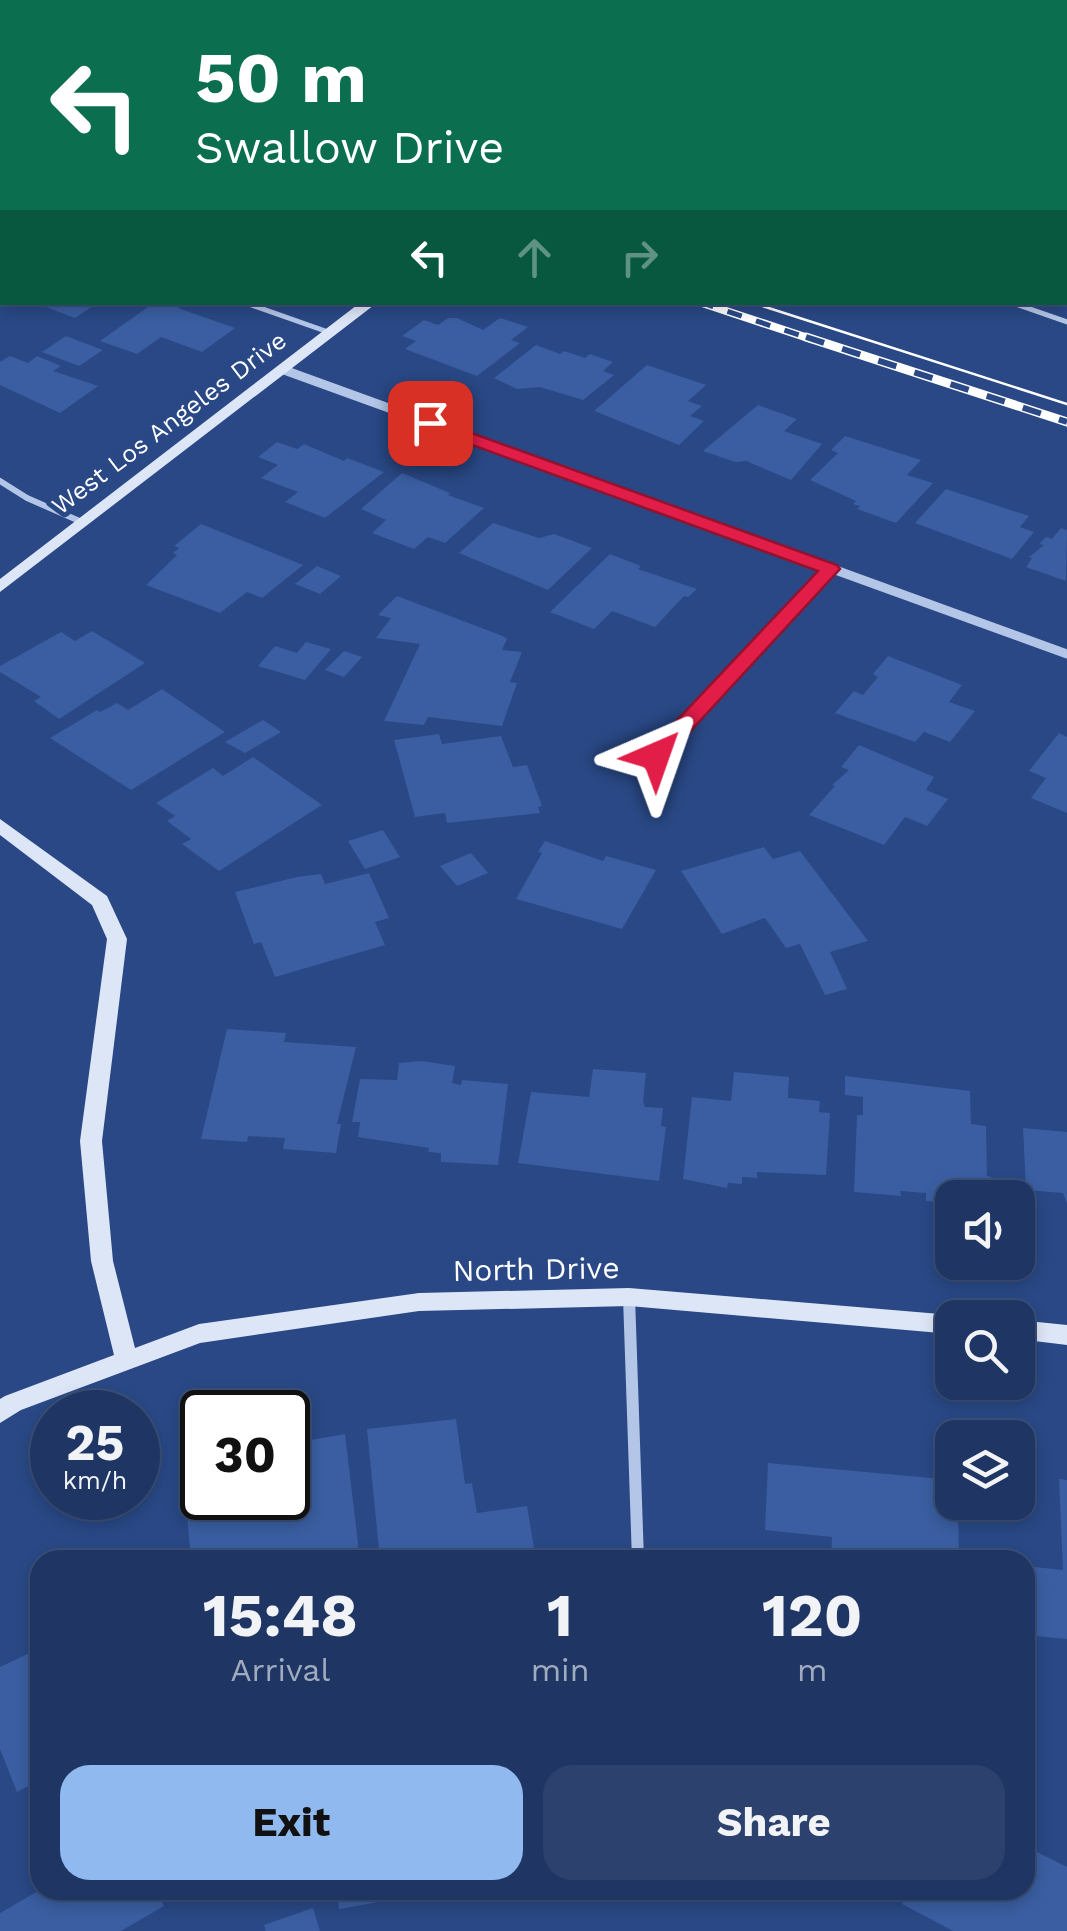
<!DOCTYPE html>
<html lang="en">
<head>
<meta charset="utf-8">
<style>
  :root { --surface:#1f3664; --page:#2c416d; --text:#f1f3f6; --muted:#a1abbf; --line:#3c5078; --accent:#90b9f0 }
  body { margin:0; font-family:"Work Sans",sans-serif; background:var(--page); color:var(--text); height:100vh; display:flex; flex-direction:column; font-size:38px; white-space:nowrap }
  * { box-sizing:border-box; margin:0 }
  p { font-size:32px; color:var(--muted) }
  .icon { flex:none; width:55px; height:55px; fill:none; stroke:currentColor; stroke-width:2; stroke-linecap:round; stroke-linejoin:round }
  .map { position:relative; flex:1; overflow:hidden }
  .panel { position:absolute; left:30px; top:1550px; width:1005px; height:350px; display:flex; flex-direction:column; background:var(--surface); border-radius:30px; box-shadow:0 5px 15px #0003,0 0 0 2px var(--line) }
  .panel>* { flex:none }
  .hud { position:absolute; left:0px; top:0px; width:1068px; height:305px; box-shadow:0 5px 15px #0003,0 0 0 2px var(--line); background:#0b6e4f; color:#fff; overflow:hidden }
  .controls { position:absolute; left:935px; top:1180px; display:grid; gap:20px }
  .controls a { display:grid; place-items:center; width:100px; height:100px; border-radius:20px; background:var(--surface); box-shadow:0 5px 15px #0003,0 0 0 2px var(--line); font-size:50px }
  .speed { position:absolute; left:30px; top:1390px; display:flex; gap:20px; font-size:50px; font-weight:700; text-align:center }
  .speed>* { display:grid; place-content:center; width:130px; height:130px; border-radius:50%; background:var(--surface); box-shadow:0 5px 15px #0003,0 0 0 2px var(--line); line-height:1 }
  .speed small { font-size:25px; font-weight:400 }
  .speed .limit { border:5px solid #111; border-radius:15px; background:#fff; color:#111 }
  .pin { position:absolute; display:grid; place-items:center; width:85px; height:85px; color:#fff; margin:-42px; border-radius:20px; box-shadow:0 5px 15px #0006 }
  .me { position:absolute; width:110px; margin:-55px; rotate:43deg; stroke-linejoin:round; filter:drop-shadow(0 0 8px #0008) }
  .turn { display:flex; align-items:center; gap:35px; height:210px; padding:0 30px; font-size:45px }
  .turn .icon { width:130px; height:130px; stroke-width:2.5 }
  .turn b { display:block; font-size:70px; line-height:85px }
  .lanes { display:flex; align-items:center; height:95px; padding:0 30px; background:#0003; justify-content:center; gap:50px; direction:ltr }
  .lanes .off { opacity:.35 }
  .eta { display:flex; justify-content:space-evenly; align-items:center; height:170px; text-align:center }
  .eta b { font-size:60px; font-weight:700; line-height:70px }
  .button { display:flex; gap:20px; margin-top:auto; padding:20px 30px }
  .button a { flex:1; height:115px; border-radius:30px; background:var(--accent); color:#111; font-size:40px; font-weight:700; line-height:115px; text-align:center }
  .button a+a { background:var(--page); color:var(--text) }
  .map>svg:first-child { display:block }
</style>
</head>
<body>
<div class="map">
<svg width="1067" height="1931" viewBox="0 0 1067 1931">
  <rect width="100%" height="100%" fill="#294885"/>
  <path fill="#3a5ea1" d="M33,302H99L75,318Z
    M155,302H180L184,304L178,308L235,328L202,352L161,337L137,354L100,341Z
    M448,318H457L483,330L500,318L528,327L511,340L520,343L477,376L405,349L416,341L402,336L424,320L438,325Z
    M66,336L103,350L79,366L42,352Z
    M536,345L560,354L564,351L585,358L590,354L613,362L603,371L614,375L583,400L540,387L517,389L494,378Z
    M10,356L28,363L37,356L61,366L53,371L98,386L60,413L0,385V362Z
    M647,365L706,385L688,401L702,406L690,416L704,421L679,445L594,411Z
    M758,405L797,419L784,431L822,444L791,480L746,461L735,462L703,451Z
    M845,436L921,460L907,475L933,483L896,523L857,509L860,506L853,504L856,501L810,480L838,453L831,450Z
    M277,442L297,449L304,444L344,461L347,458L384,472L325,518L285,502L298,492L261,478L278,465L258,457Z
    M402,473L450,493L448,495L484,508L445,543L428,537L414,549L372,533L386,520L361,509Z
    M946,489L1029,516L1020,527L1034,532L1012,559L915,523Z
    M493,523L539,538L554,534L592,548L548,590L459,553Z
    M201,524L303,565L262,598L247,592L220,613L146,585L177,555L173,553L179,548L174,546Z
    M1061,528L1067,530L1066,581L1026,567L1032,558L1029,557L1044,545L1039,544L1046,537L1052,539Z
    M610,554L641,566L638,569L697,589L688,597L684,596L655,627L612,611L594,629L550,612Z
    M317,566L341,576L320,594L295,584Z
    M397,596L503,636L507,639L502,650L522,652L510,682L517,683L502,726L428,717L424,725L384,721L420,644L376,638L391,618L378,615Z
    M92,631L145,663L59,719L34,701L41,697L0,672V666L61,632L75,641Z
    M306,642L331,649L305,680L258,666L275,646L297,653Z
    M344,651L362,657L344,677L325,670Z
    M888,656L962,685L949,702L975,711L950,742L924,732L915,742L835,713L854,691L863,695L878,677L873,674Z
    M162,689L225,732L131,790L50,738L97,710L100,712L117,703L128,710Z
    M263,720L281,732L245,753L225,742Z
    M1059,733L1067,737V813L1031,798L1046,778L1029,771Z
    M439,734L442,744L501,736L513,767L527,765L542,806L538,807L540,813L447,823L445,813L415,817L394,740Z
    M859,745L934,777L926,790L948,799L927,826L905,817L884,845L809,815L835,786L832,785L849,770L841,767Z
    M253,757L322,805L219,871L182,844L191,839L167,821L175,816L156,803L213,768L223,776Z
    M383,830L400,857L365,869L348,841Z
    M545,841L603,861L606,856L656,870L622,929L516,899L542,853L538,852Z
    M764,847L773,859L800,851L868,941L830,952L847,989L825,995L800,944L786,948L765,918L722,934L681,871Z
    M471,853L488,873L457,886L440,866Z
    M369,873L389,918L375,922L385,945L275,977L261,942L254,944L235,892L297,877L321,874L325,884Z
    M227,1029L286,1033L284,1042L356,1047L337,1124H341L336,1153L283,1149L285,1138L248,1136L247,1142L201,1139Z
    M421,1061L455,1066L452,1083L461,1085L462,1080L508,1084L498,1165L441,1162V1153L428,1152L429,1148L358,1137L360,1122H352L360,1079L397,1080L399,1063Z
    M593,1069L646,1073L643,1102L645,1107L663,1108L661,1126L666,1127L659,1181L518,1163L531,1092L589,1097Z
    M734,1072L789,1077L788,1098L820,1101L819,1112L830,1113L826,1175L757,1172V1178L742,1177V1184L728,1183L727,1188L683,1179L692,1097L731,1101Z
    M845,1076L970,1091L971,1124L986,1126L987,1176L991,1177L992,1198H952V1203L926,1201V1193L900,1191L901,1196L854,1192L857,1115H863V1097L845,1095Z
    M1023,1128L1067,1132V1204L1063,1193L1026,1190Z
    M456,1419L465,1484L472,1483L477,1513L527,1506L536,1560H380L367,1429Z
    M345,1434L360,1560H191L187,1516L240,1507L239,1498H288V1444Z
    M768,1463L952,1480V1502H958L959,1560H831L832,1537L765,1530Z
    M1059,1479L1067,1480V1639L1025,1635V1566L1063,1570Z
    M40,1648V1780L17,1792L0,1749V1667Z
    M1025,1846L1067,1867V1931H953L902,1904L908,1890H1025Z
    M40,1890H155L164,1906L121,1931H0V1913Z
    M337,1890H437V1892L339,1909Z
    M313,1908L320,1931H266L264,1925Z"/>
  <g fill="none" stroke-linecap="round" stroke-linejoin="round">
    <path stroke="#b4c6e7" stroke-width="5" d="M243,302L331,333
      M1010,302L1067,322"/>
    <path stroke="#b4c6e7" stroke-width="6" d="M0,481L27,498L84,523"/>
    <path stroke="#b4c6e7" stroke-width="9" d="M284,370L1067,654
      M656,756L831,569"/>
    <path stroke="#b4c6e7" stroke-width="12" d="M629,1297L638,1560"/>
    <path fill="#dde6f7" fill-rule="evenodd" d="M299,0H319L320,2H301Z
      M361,302H378L0,592V579Z
      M0,819L107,896L127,939L102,1141L113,1261L135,1348L199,1324L419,1293L629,1288L952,1315L958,1318H952V1334L629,1306L419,1311L200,1343L21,1410L0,1423V1399L5,1396L114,1355L91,1261L80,1141L107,939L92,905L0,835Z
      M1018,1320L1067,1325V1345L1018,1339Z"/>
    <path stroke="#fff" stroke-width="2.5" d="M750,302L1067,404"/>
    <defs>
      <path id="rail-far1" d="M699,302L814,340"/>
      <path id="rail" d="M806,337L1067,422"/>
    </defs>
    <use href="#rail-far1" stroke="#fff" stroke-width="8"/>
    <use href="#rail" stroke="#fff" stroke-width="9"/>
    <use href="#rail-far1" stroke="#294885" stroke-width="5" stroke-dasharray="15" stroke-linecap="butt"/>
    <use href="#rail" stroke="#294885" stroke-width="6" stroke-dasharray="19" stroke-linecap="butt"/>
  </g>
  <path fill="#e11d48" stroke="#92132f" stroke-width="2.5" d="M430,418L837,565L840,569L663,761H648L645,756L648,751L818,571L423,427L421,423Z"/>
  <g text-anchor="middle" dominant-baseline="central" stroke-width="10" stroke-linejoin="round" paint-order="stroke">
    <g font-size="25" fill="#fff" stroke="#294885">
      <text transform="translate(169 423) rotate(-37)">West Los Angeles Drive</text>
    </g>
    <g font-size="30" fill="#fff" stroke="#294885">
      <text transform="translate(536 1269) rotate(-1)">North Drive</text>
    </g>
  </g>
</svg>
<div class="controls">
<a><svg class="icon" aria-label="sound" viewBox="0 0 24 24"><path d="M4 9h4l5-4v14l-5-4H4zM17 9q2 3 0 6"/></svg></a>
<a><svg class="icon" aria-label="search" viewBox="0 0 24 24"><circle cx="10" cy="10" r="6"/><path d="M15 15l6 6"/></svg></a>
<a><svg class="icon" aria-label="layers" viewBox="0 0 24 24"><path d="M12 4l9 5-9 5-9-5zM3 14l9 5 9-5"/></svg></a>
</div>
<div class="speed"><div>25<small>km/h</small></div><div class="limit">30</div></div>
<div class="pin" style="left:430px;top:423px;background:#d93025"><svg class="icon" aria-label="arrive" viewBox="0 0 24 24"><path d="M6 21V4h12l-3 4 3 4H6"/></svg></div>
<svg class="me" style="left:656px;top:756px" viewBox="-20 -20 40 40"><path d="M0-17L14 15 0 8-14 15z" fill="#e11d48" stroke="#fff" stroke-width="4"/></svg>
<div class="hud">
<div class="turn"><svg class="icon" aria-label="left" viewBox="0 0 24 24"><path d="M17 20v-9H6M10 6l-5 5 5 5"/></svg><div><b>50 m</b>Swallow Drive</div></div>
<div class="lanes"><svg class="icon" aria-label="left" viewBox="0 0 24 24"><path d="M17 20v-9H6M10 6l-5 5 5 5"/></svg><svg class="icon off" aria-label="ahead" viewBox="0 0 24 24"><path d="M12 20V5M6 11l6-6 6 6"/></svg><svg class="icon off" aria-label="right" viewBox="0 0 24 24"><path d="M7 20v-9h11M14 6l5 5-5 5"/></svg></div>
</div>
<section class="panel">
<div class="eta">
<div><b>15:48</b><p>Arrival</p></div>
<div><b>1</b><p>min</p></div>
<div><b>120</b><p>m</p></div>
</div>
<div class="button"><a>Exit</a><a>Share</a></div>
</section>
</div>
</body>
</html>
